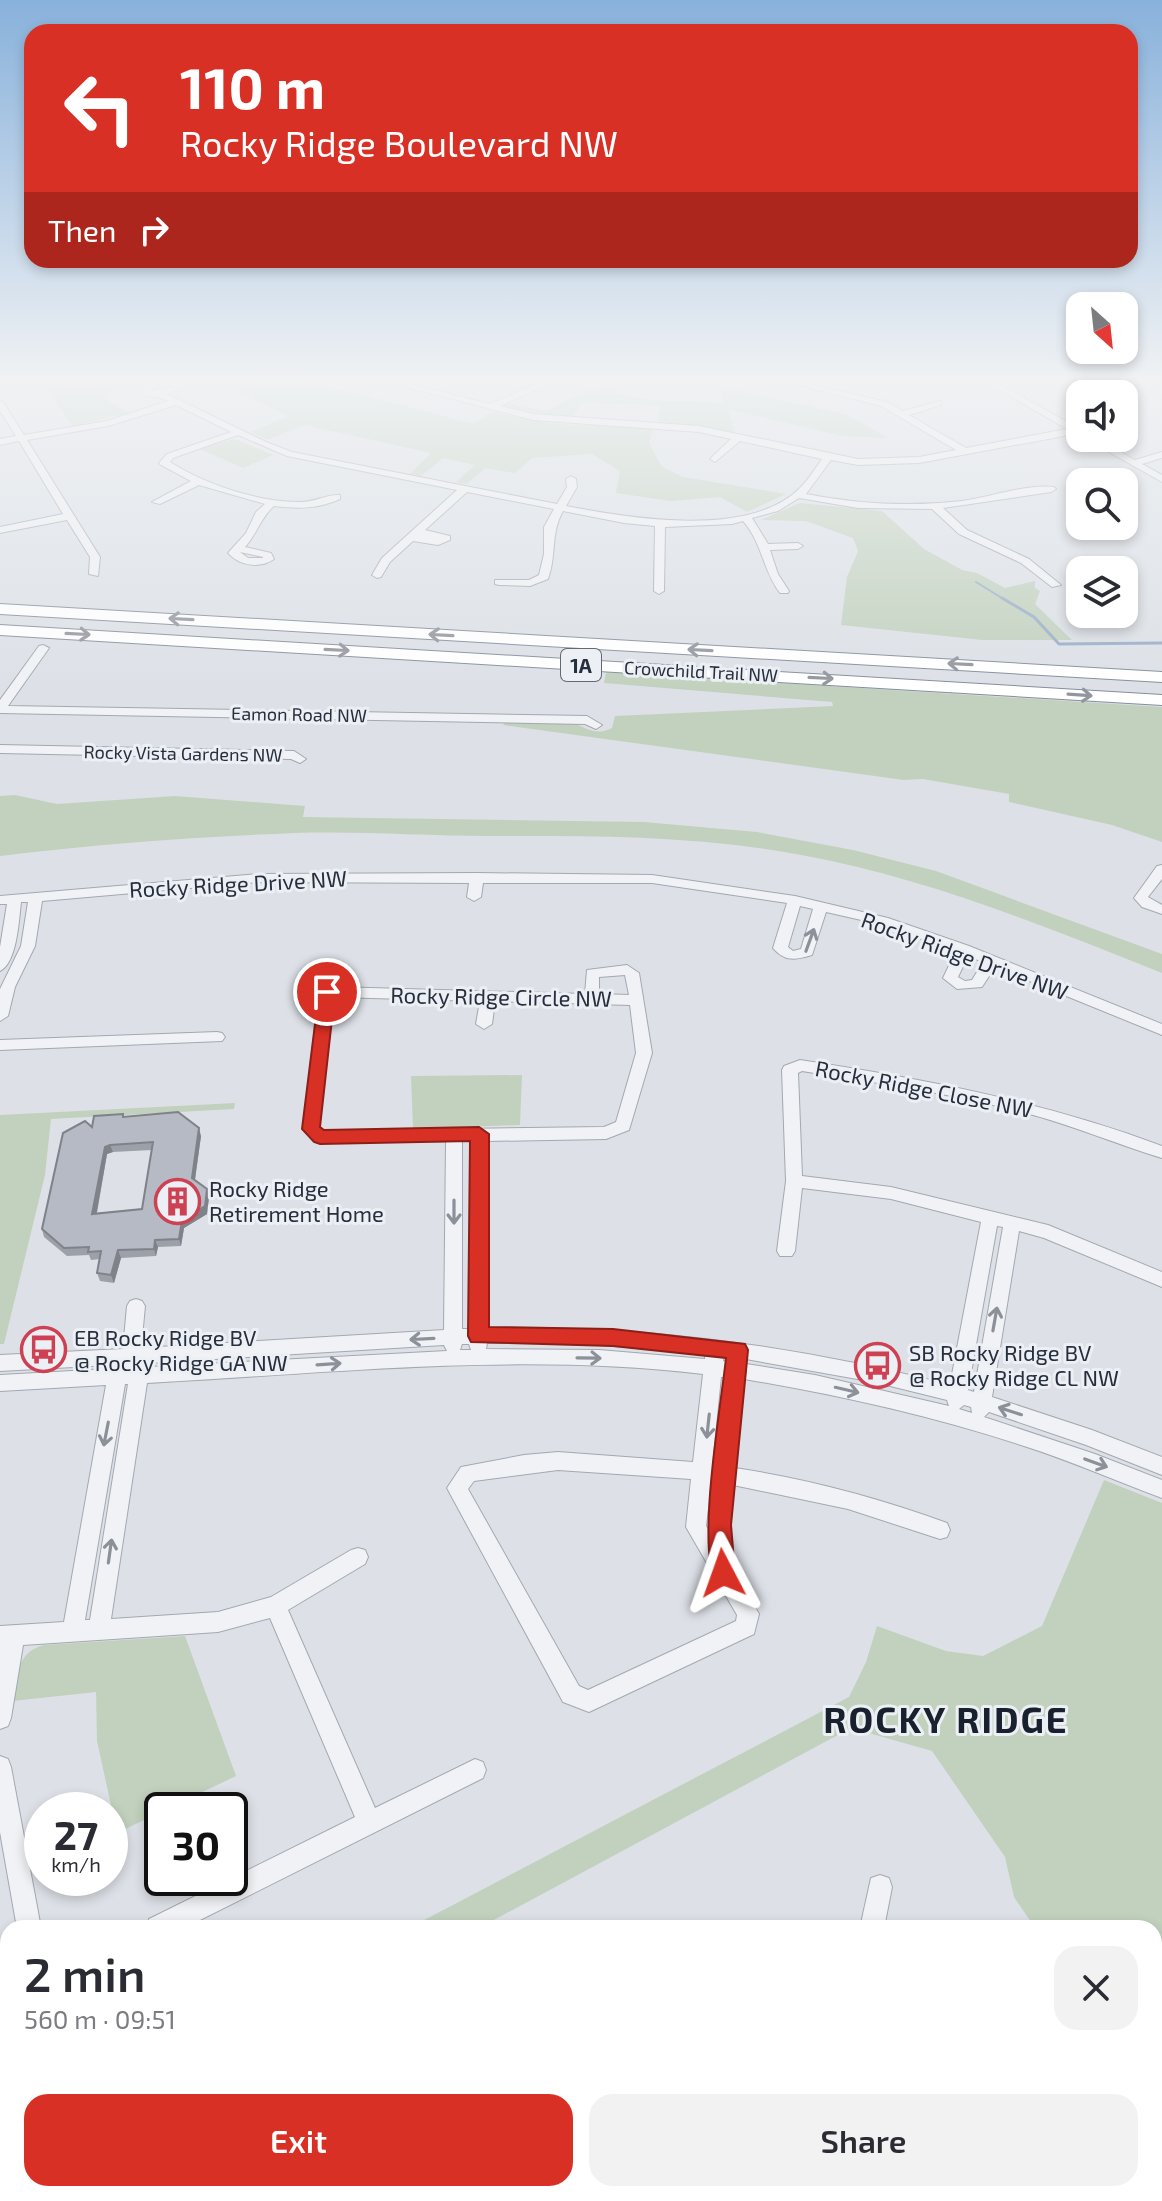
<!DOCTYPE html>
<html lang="en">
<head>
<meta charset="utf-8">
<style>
  :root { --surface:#fff; --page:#f2f2f3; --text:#2b2b33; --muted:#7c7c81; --accent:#d93025 }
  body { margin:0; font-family:"Exo 2",sans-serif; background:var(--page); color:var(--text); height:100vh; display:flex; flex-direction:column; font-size:30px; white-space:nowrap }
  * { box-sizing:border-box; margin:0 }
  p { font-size:26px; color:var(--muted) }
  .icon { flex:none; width:44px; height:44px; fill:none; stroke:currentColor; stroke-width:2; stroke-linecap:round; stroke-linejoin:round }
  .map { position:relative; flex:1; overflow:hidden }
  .side { position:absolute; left:0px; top:1920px; width:1162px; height:282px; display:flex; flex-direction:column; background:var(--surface); border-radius:24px 24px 0 0; box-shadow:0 4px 12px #0003 }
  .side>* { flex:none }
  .banner { position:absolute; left:24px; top:24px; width:1114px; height:244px; border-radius:24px; box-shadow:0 4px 12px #0003; background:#d93025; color:#fff; overflow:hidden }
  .needle { width:52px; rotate:153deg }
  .controls { position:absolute; left:1066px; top:292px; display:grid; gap:16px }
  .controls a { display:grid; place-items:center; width:72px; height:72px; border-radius:16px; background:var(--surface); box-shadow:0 4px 12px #0003; font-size:40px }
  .speed { position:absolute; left:24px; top:1792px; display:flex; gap:16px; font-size:40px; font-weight:700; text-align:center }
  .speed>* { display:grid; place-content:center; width:104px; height:104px; border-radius:50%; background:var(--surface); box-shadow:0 4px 12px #0003; line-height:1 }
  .speed small { font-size:20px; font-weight:400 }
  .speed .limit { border:4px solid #111; border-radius:12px; background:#fff; color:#111 }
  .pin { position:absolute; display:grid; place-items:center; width:68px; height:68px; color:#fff; margin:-34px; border:4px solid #fff; border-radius:50%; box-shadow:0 2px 8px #0007 }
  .me { position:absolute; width:88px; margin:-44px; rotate:356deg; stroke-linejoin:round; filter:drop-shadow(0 0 6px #0008) }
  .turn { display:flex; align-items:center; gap:28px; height:168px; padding:0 24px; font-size:36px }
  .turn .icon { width:104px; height:104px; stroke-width:2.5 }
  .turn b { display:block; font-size:56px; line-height:68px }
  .then { display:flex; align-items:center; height:76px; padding:0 24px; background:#0003; gap:16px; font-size:30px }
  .round { display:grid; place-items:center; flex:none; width:84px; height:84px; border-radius:24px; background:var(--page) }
  .overview { display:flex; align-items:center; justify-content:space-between; height:136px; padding:0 24px }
  h1 { font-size:48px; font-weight:600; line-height:60px }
  .cta { display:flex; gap:16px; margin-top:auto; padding:16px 24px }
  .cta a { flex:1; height:92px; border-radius:24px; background:var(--accent); color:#fff; font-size:32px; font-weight:600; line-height:92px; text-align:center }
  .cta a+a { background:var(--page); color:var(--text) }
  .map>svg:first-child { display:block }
</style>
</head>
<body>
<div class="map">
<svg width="1162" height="2201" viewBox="0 0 1162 2201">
  <rect width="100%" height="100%" fill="#dde1e7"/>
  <path fill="#c2d1be" d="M41,381H120L103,398L128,413L73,426Z
    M215,381H318L315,383L469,423H475L492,412L553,424L653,428L649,443L662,467L683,477L786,494L747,512L720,497L671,501L616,493L620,471L592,454L532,458L515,473L485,468L467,484L456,482L475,465L443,458L421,476L410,474L431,453L305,425L267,440L251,432L288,416Z
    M608,381H619L615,393L649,400L724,403L720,390L726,388L848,415L888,438L842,436L728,409L735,432L658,421L660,405L581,403L573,418L503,407L506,403L546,411Z
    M234,439L238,440L273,455L243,468L200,449Z
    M800,503L882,511L924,549L962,570L977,573L1005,588L1035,581V588L1040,591L1035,604L1072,640H982L841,625L847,577L858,551L853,538L806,521L761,520Z
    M606,672L1162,707V842L1112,825L1009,802V794L923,779L904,780L503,725L507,721C526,722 552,717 570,722C587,727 594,737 612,728L615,716L833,706L832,702L604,683Z
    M15,795L57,804L175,796L305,806L303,817L644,822L757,832L853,850L936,871L1162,954V973C1044,926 927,878 801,855C697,835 593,836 488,836C424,836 359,831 295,833C197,837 98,844 0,856V796Z
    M522,1075L520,1125L413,1129L411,1076Z
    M235,1103L234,1109L51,1119L45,1175L4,1344H0V1115Z
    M1104,1480L1162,1503V2044L1154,2038V1928H1035L1014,1897L1005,1857L932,1751L851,1728L479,1928H409L849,1697L866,1662L877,1626L946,1651L983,1656L1042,1626Z
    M185,1636L236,1776L117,1833L97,1741L96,1692L13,1701C17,1677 16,1652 44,1645Z"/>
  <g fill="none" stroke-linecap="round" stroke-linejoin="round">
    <path stroke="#98adc7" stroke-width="2" d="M976,582L1005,600"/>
    <path stroke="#98adc7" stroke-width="3" d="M1002,598L1034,617L1059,644L1162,643"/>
    <defs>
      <path id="minor" d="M153,381H163L150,391L173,387L165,381L180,383L181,389L167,394L266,442L292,452L557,504L567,487L566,479L571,476L576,479L577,487L566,506C629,518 749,539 800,488C808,480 815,469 822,459L740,441L715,462L710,459L712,457L731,439L699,432L533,420L384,381H398L490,404L544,381H555L500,406L533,414L699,426L858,459L919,457L956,450L881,406L783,381H797L887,402L902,411L941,401V405L909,415L966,448L1067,429L984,381H994L1076,427L1080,426V433L919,463L858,465L831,460L806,494C857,504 910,507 962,501C992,497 1024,484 1054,487L1056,489L1051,492L943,508L967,530L1029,559L1061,585L1052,587L1021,563L959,534L932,509L858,508L799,498L778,511L752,518L768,544L798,543L803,546L798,549L770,550L778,574L789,591L788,593H780C763,571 762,542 743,521L732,524L665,527L664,591L659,594L654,591L655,526L624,523L563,511C550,534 557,555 548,579L530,586L499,585L495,584V580H529L539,575L544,554V527L554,509L467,492L425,530L450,536V540L438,545L413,541L390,562L381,577L377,578L372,575L382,558L457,490L287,456L238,435L173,458L170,462C207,485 254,501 298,502C313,503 327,494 340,495V499C318,509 298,509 274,506C261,517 257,534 245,547L271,553L274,559C260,569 240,566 228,553L246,533L256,512L265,504L199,485L160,504L152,502L191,481L161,465L159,463L167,454L231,432L176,405L108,426L27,440L100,557L98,576L89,574L90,557L67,520L0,533V527L63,514L19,441L0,445V439L16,436L0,411V401L3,402L24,435L107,421L168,401L158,397L142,396L143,386ZM240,552L263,557V558H248Z
        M1084,438H1096L1135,460L1162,452V458L1142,464L1162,475V482Z
        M43,645L49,648L8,706L587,716L602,725L596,729L585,724L0,713V700L39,646Z
        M0,745L294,751L306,759L300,763L291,759L0,753Z
        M1162,865V879L1148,897L1162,905V914L1142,907L1134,898L1157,866Z
        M477,873L652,875L795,896L888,918L969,946L1162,1024V1035L995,967L982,987L957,989L943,978L956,951L879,924L826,912L812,955C795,960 785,962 773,948L787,903L652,883H483L481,897L474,901L467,897L469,883L258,882L42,901L35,946L15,987L8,1016L0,1021V989L21,946L28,902H21C19,920 17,963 0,971V947L7,904H0V896L258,874ZM800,906L813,909L801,949L793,951L788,947ZM968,956L983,962L972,980L965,981L958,977Z
        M329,961L336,966L335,987L585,994L587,970L627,965L639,973L652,1053L629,1130L606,1139L487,1141V1328C644,1325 798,1346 950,1385L981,1222L891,1199L802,1188L795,1251L792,1256H780L777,1251L786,1181L782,1070L784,1066L800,1060C924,1079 1045,1102 1162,1146V1158C1119,1145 1077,1127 1033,1115C957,1094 879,1083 802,1071L798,1073L802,1176L891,1187L1048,1225L1162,1272V1287L1044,1238L1019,1231L992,1397L1092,1430L1162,1457V1475L1086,1445L989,1412L984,1417L1095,1454L1162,1480V1498C1116,1481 1071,1461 1024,1446C933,1416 839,1395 744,1379L735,1468C807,1479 879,1498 947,1523L950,1530L947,1537L940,1539L848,1509L733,1485L729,1525L733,1569L759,1614L754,1634L589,1712L563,1702L447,1488L461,1467L524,1455L558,1452L693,1462L703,1374C518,1352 332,1373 147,1383L111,1619L218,1612L271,1597L351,1550L358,1548L365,1550L368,1557L365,1564L288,1610L375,1808L475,1759L483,1762L486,1770L483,1778L184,1928H146L149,1919L355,1817L270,1618L218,1632L23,1645L11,1718L8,1726L0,1729V1626L64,1622L106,1385L0,1391V1375L108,1369L110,1365L0,1371V1355L123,1349L127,1306L130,1301L136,1299L142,1301L145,1306L141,1348L444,1330L446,1141L320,1143L314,1141L303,1129L322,966ZM625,975L629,995L599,994V977ZM334,997L480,1001L476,1024L484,1029L492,1024L495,1001L630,1005L636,1053L616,1122L604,1127L324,1131L319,1127ZM462,1141H471L469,1329H462ZM997,1226L1003,1227L974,1392L968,1390ZM487,1343H574L705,1353V1359L599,1350L486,1349ZM462,1344H469L471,1350H460ZM444,1345L447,1351L149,1367L148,1363ZM724,1355L730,1356L727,1362L723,1361ZM746,1359L874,1382L947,1400L949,1406L815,1375L746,1364ZM721,1377H726L716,1465H712ZM125,1384H128L90,1620H85ZM964,1405L971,1407L972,1413L959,1409ZM558,1470L691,1479L686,1527L737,1615L736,1621L588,1690L579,1686L468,1489L474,1481ZM711,1482H714L709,1531L706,1526Z
        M217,1032L222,1033L225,1037L222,1041L0,1050V1040Z
        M0,1756L8,1759L11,1767L41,1928H17L0,1832Z
        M880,1875L889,1878L892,1887L884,1928H860L871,1878Z
        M8,1991V2017L0,2021V1995Z
        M261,2194H299L296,2201H258Z
        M1064,2194H1095L1098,2201H1067Z"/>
      <path id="highway" d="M0,604L1162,672V682L0,614Z
        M0,625L1162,695V705L0,635Z"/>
    </defs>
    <use href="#minor" stroke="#a3a8b1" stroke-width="2"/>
    <use href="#highway" stroke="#858e9d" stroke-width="2"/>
    <use href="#minor" fill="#f0f2f5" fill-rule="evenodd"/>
    <use href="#highway" fill="#fff" fill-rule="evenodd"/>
  </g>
  <path fill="#9ca0a9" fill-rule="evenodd" d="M123,1114L124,1117L201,1136L195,1180L207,1189L209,1197L207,1214L184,1228L181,1246L158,1247L156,1256L121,1258L114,1283L100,1281L97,1273L100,1259L91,1260L89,1255L67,1256L44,1237L42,1229L92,1127ZM152,1150L142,1209L97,1213L107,1154L113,1152Z"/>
  <path fill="#7f8289" d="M199,1128L201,1136L194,1186L192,1178Z
    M110,1145L113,1152L107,1154L95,1222L92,1214L105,1147Z
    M207,1189L209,1197L207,1214L184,1228L181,1246L179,1239L182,1220Z
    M155,1240L158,1247L156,1256L154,1249Z
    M118,1250L121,1258L114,1283L111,1275Z"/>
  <path fill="#b5bac4" stroke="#7f8289" stroke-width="2" fill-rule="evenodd" d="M178,1112L199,1128L192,1178L207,1189L205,1206L182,1220L179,1239L155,1240L154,1249L118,1250L111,1275L97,1273L101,1251L88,1252L89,1247L64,1248L42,1229L63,1133L85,1121L92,1127L94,1116L123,1114V1117ZM153,1142L142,1209L92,1214L105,1147L110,1145Z"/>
  <defs><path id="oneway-shaft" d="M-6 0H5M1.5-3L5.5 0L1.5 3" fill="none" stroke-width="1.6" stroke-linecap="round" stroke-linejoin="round" transform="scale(2)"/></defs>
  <g stroke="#93969e">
    <use href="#oneway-shaft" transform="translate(181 619) rotate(-177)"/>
    <use href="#oneway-shaft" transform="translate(78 634) rotate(3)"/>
    <use href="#oneway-shaft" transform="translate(441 635) rotate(-177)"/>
    <use href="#oneway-shaft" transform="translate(337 650) rotate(3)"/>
    <use href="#oneway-shaft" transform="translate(700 650) rotate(-177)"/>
    <use href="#oneway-shaft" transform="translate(960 664) rotate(-177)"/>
    <use href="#oneway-shaft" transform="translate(821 678) rotate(3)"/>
    <use href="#oneway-shaft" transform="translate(1080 695) rotate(4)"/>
  </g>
  <g stroke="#8c9099">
    <use href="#oneway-shaft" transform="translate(810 940) rotate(-70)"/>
    <use href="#oneway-shaft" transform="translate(454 1212) rotate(90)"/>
    <use href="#oneway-shaft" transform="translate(995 1319) rotate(-80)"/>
    <use href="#oneway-shaft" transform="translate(422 1339) rotate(177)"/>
    <use href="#oneway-shaft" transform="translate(589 1358) rotate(1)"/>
    <use href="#oneway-shaft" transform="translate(329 1364) rotate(-4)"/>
    <use href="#oneway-shaft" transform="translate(847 1390) rotate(13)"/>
    <use href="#oneway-shaft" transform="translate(1010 1411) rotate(-162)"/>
    <use href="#oneway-shaft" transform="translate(708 1426) rotate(96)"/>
    <use href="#oneway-shaft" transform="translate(106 1434) rotate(101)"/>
    <use href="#oneway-shaft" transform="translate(1096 1463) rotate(20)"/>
    <use href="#oneway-shaft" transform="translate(110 1551) rotate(-82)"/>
  </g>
  <linearGradient id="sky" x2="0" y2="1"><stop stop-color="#88b1db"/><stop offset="0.55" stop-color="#f0f2f4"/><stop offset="1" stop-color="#f0f2f4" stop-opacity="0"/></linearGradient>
  <rect width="1162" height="689" fill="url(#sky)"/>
  <path fill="#d93025" stroke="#8d1f18" stroke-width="2" d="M327,986L335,992L320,1127L324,1130L479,1127L489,1134V1327L613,1329L745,1344L748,1350L731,1525L735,1573L731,1581L723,1584L715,1581C697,1541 721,1406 726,1358L613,1346L471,1342L468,1336L470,1141L320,1144L314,1142L302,1129L319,992Z"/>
  <defs>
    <symbol id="building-ring" viewBox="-11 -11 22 22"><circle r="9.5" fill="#ecf0f5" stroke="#cd4152" stroke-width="1.5"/><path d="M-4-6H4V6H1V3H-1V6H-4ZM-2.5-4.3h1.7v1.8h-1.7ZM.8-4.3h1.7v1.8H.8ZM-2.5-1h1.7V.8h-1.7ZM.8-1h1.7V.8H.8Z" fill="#cd4152"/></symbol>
    <symbol id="bus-ring" viewBox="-11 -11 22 22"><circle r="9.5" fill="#ecf0f5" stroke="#cd4152" stroke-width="1.5"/><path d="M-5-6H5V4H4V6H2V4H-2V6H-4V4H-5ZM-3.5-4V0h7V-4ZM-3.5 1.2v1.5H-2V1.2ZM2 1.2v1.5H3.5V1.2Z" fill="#cd4152"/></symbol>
  </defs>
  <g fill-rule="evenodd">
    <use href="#building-ring" x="152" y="1176" width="51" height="51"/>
    <use href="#bus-ring" x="18" y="1324" width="51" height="51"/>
    <use href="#bus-ring" x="852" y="1340" width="51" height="51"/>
  </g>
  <g text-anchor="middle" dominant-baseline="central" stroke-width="6" stroke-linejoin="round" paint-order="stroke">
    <g font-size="18" fill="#272e3d" stroke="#ecf0f5">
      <text transform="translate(701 671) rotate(3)">Crowchild Trail NW</text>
      <text transform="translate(299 714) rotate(1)">Eamon Road NW</text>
      <text transform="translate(183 753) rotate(1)">Rocky Vista Gardens NW</text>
    </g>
    <rect fill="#ecf0f5" stroke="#626874" stroke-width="2" x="561" y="649" width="40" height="32" rx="6"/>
    <g font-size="20" font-weight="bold" fill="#272e3d">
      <text x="581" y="665">1A</text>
    </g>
    <g font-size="22" fill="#272e3d" stroke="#ecf0f5">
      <text transform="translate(238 883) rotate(-3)">Rocky Ridge Drive NW</text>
      <text transform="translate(965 955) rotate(20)">Rocky Ridge Drive NW</text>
      <text transform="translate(501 996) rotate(1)">Rocky Ridge Circle NW</text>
      <text transform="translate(924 1088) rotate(11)">Rocky Ridge Close NW</text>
    </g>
    <g font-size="22" fill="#272e3d" stroke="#ecf0f5" text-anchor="start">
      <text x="209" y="1188">Rocky Ridge<tspan x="209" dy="25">Retirement Home</tspan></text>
      <text x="74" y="1337">EB Rocky Ridge BV<tspan x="74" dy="25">@ Rocky Ridge GA NW</tspan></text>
      <text x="909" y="1352">SB Rocky Ridge BV<tspan x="909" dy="25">@ Rocky Ridge CL NW</tspan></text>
    </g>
    <g font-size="36" font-weight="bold" letter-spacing="2" fill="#19202e" stroke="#ecf0f5">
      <text x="946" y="1718">ROCKY RIDGE</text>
    </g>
  </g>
</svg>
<div class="controls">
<a><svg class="needle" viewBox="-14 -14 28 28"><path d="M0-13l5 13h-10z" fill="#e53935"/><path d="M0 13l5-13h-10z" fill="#7c7c81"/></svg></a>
<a><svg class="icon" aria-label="sound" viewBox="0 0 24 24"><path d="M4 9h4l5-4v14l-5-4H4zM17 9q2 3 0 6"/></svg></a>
<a><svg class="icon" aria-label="search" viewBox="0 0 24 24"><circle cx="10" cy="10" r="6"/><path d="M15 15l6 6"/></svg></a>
<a><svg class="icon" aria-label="layers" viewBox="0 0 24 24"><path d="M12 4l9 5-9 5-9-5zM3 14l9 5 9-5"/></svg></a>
</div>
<div class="speed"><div>27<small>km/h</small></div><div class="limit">30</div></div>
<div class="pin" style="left:327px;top:992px;background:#d93025"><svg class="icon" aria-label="arrive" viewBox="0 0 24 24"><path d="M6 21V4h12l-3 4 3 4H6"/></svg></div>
<svg class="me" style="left:723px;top:1573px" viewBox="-20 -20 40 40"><path d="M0-17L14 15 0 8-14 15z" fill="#d93025" stroke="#fff" stroke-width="4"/></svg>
<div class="banner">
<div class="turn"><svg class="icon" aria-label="left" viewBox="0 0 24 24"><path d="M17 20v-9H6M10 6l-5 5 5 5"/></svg><div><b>110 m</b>Rocky Ridge Boulevard NW</div></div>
<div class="then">Then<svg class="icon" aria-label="right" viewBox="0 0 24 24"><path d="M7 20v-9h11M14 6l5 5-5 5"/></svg></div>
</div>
<section class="side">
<div class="overview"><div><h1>2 min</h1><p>560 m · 09:51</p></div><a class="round"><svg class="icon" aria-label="close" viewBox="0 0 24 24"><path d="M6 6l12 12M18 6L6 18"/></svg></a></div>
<div class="cta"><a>Exit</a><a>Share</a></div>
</section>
</div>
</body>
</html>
